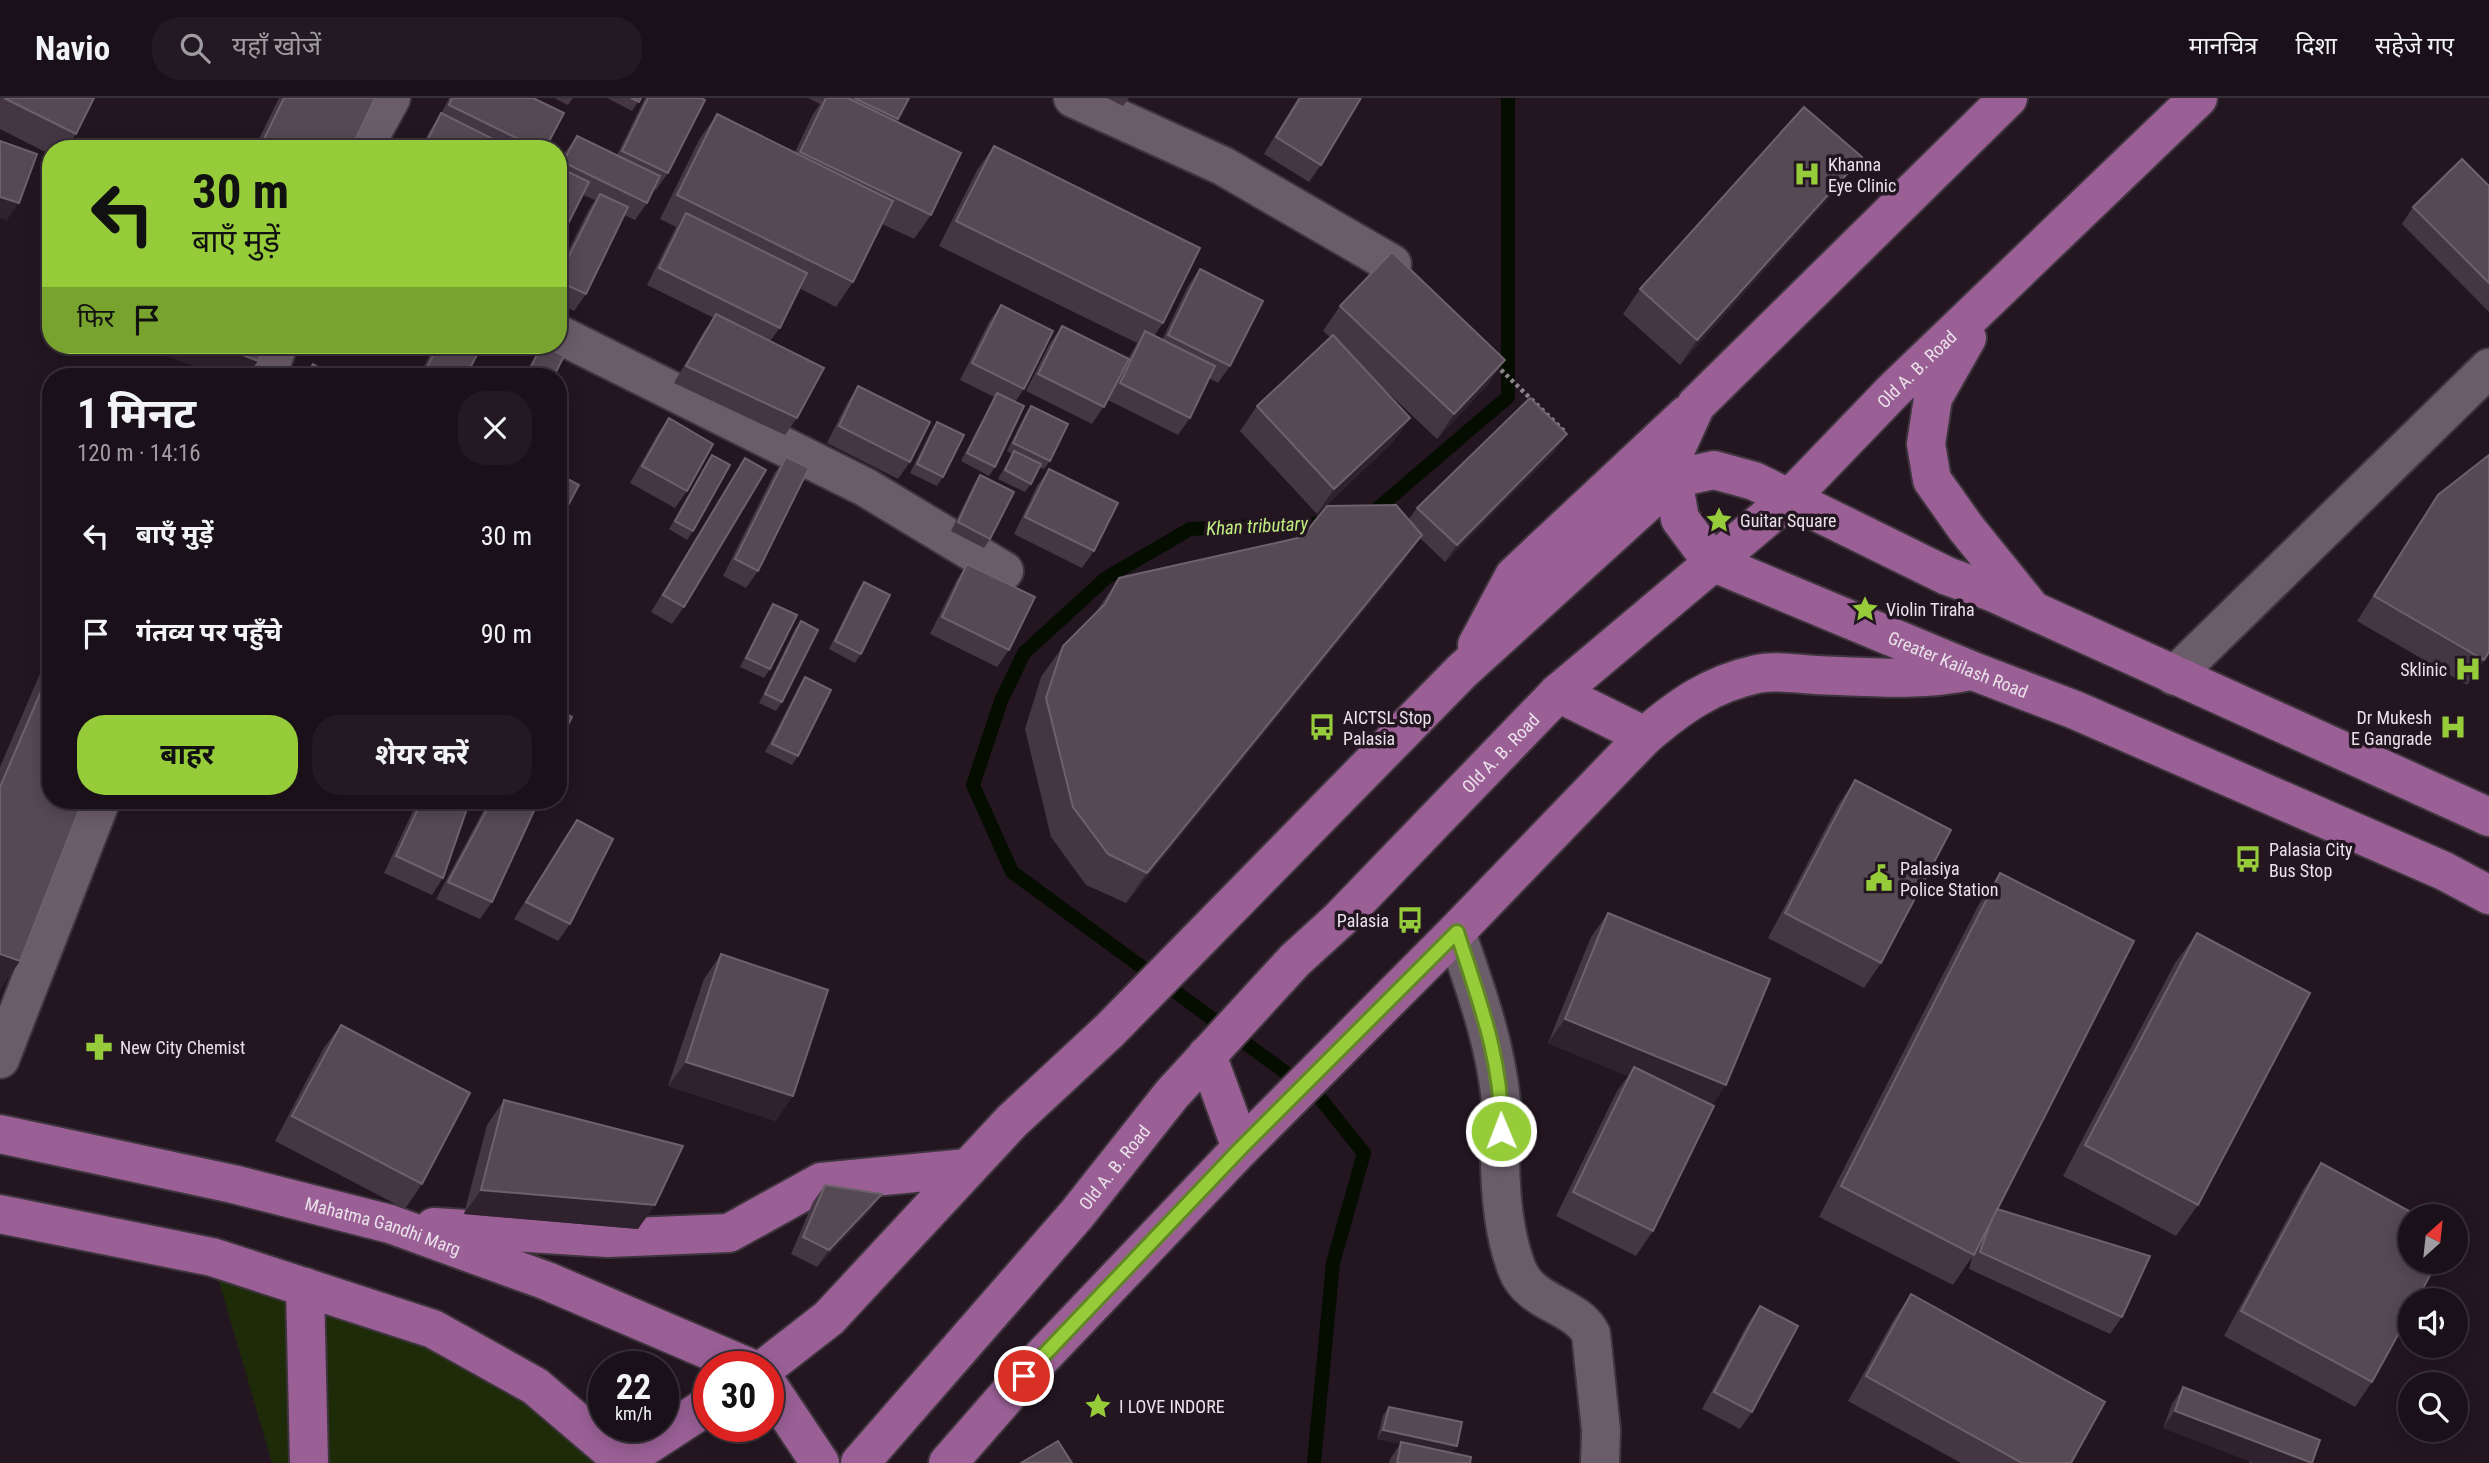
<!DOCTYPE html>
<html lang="hi">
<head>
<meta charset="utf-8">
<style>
  :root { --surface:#1a1019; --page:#231922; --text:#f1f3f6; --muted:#9f9da2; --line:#383038; --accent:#96cc3a }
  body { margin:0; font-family:"Roboto Condensed","Noto Sans Devanagari",sans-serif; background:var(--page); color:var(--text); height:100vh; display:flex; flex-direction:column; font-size:26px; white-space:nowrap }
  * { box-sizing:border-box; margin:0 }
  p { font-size:23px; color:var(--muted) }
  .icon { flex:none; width:38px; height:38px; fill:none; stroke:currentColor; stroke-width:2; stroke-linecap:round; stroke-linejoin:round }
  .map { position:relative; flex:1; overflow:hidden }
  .side { position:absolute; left:42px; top:270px; width:525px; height:441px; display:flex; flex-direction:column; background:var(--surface); border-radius:28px; box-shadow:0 4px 18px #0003,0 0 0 2px var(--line) }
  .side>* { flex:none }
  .top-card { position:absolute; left:42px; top:42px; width:525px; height:214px; border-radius:28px; box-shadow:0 4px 18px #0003,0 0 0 2px var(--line); background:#96cc3a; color:#111; overflow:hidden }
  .needle { width:46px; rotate:27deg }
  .tools { position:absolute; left:2398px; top:1106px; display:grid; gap:14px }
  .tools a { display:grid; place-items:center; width:70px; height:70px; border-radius:50%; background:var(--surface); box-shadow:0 4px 18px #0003,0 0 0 2px var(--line); font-size:35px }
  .speed { position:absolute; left:588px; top:1253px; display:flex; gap:14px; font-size:35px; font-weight:700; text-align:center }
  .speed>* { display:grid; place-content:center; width:91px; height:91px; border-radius:50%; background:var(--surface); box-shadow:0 4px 18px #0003,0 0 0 2px var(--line); line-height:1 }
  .speed small { font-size:18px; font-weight:400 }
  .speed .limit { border:10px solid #d22; background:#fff; color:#111 }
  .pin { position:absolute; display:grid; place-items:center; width:60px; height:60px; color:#fff; margin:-30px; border:4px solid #fff; border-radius:50%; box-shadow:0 2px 7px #0007 }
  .me { position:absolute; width:77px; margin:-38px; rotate:359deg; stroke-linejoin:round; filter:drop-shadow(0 0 5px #0008) }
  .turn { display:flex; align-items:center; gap:24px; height:147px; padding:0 35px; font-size:32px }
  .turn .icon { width:91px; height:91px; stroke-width:2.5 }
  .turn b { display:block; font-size:49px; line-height:60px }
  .then { display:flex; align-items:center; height:66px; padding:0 35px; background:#0003; gap:14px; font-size:26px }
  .round { display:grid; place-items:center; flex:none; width:74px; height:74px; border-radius:28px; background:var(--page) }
  .head { display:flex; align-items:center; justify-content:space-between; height:119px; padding:0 35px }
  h1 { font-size:42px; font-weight:700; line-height:52px }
  .cta { display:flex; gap:14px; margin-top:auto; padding:14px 35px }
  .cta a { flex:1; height:80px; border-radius:28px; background:var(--accent); color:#111; font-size:28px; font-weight:700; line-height:80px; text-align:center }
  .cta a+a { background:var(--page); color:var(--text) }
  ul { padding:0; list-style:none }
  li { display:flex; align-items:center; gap:21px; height:98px; padding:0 35px }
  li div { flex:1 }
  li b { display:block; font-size:26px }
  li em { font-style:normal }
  header { display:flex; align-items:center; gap:42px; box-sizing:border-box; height:98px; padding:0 35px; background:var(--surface); border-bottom:2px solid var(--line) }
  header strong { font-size:33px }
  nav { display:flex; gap:38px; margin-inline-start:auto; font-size:24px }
  .search { width:490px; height:63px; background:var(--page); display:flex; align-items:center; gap:18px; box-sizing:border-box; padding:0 24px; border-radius:28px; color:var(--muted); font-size:26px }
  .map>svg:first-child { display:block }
</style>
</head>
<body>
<header>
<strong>Navio</strong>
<div class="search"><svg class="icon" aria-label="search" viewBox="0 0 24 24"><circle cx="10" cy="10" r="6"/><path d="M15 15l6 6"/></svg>यहाँ खोजें</div>
<nav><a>मानचित्र</a><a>दिशा</a><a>सहेजे गए</a></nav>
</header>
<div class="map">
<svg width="2489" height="1365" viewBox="0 0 2489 1365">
  <rect width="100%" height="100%" fill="#231621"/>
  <path fill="#1e2b09" d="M212,1159L433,1231L620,1365H272Z"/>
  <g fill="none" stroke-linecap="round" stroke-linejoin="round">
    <path stroke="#050d00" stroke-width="14" d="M1369,418L1508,299V0
      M1314,1365L1333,1165L1364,1055L1319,999L1012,774L973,687L1001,603L1024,555L1106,480L1190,431L1330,425"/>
    <defs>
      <path id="minor" d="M1073,0L1223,68L1392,166
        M363,51L391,0
        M558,236L865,389L1004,473
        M267,278L278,247
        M2174,578L2489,270
        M1456,834C1475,890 1495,943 1501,1003C1503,1020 1500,1038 1500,1056C1500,1095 1503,1135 1517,1171C1530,1206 1577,1207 1591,1236L1601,1332L1600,1365
        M0,961L101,702"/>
      <g id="major">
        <path id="s1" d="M2008,0L1696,307L1676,351L1673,381L1680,421L1712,464L1973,573L2075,612L2444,773L2489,797"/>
        <path d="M1967,240L1933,300L1926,346L1932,382L1966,430L2029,508"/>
        <path d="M1673,381L1714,372L1754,383L1947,478L1994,495L2489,719"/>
        <path d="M1477,547L1514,478L1686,317"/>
        <path d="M1558,595L1645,638C1680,608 1711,586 1757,576C1775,572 1797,576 1816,577C1868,579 1920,584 1971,573"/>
        <path d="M1207,957L1241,1050"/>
        <path id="s2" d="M0,1036L233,1086L390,1126L547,1183L748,1269"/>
        <path d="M0,1116L212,1159L433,1231L535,1288L623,1363L620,1365"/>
        <path d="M434,1129L608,1140L729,1135L821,1084L967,1070"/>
        <path d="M305,1189L309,1365"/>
        <path d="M766,1269L829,1220L1012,1023L1110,932L1462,573L1673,381"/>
        <path d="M768,1287L820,1365"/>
        <path d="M624,1365L623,1363L709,1307"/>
        <path id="s3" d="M860,1365L1077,1116L1172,996L1295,862L1340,821L1558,595L1790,400L1893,293L2198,0"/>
        <path d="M948,1365L1024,1278L1241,1050L1456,834L1645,638"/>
      </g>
    </defs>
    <use href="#minor" stroke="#3d343c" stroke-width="42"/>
    <use href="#major" stroke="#3d343c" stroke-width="42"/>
    <path stroke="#8e838c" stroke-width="4.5" stroke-dasharray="3.5 3.5" stroke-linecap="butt" d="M1496,267L1564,333"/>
    <use href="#minor" stroke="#6b5c6a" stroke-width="38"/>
    <use href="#major" stroke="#9a6096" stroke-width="38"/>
  </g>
  <path fill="#443743" d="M0,0H94L76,36L65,51H51V57L0,31Z
    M279,0H375L351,51H254Z
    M449,0H533L545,51H420L430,32L441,16Z
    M554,0H573L568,7Z
    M607,0H641L632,13Z
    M645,0H701L668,75L656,92L654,91L647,105L635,122L624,117L586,196L574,213L558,205V173L588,113L595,102L583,97L566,130L558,141V67L565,54L577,38L617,57Z
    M808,0H909L897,24L931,117L914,141L882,126L853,184L836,209L799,190L780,230L770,243L797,320L785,337L674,285L704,233L714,220L647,187L676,129L660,121L700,40L717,16L795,54L813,16L820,6Z
    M1107,0H1129L1123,8Z
    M1298,0H1361L1321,67L1309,84L1264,56Z
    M994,48L1163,225L1154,238L1162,242L1188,188L1200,171L1230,268L1218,285L1209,280L1190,320L1178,337L1108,302L1092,326L1026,293L1050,245L1062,228L1128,261L1137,245L939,148L977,72Z
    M1844,83L1680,267L1623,216L1640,191Z
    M2489,88V214L2402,126L2413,109Z
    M1001,207L1024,291L1015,304L995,369L989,378L961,363L994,299L960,282L989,224Z
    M1340,208L1505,262L1488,286L1437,341L1378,285L1410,320L1393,344L1317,416L1240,333L1257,308L1331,240L1323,233Z
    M435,247H482L466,278H419Z
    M542,247L554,278H525L536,256Z
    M858,288L910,364L898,381L827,345L847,305Z
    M1031,308L1050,363L1044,371L1039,369L1031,386L1025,394L998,381L1012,356L1007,353L1025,317Z
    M669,320L687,393L675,410L630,385L657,337Z
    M937,324L943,379L937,388L910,375L931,333Z
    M1567,336L1555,353L1445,464L1420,440L1400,468L1126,805L1086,787L1051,739L1025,631L1041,579L1063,548L1094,517L1119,480L1408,422L1417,410Z
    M712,357L693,433L687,442L669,431L706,366Z
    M786,359L758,473L746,490L723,478L774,376Z
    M745,360L684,509L672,526L651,514L734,377Z
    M1049,371L1094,453L1082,470L1014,436L1037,388Z
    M980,377L990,441L984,450L951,433L974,386Z
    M2438,397L2484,562L2467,587L2357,523L2421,422Z
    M967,466L1009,552L997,569L930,536L956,483Z
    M864,484L861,556L855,565L829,551L858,492Z
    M773,506L770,571L764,580L740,569L767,515Z
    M801,523L782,604L776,613L759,605L795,531Z
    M51,550V702L20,863L0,891V669Z
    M805,579L798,658L792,667L765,654L799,588Z
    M1855,682L1881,865L1864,890L1768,840L1838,707Z
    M418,702H470L443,780L432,797L384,775Z
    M489,702H539L492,804L480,821L436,801Z
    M577,722L570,826L558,843L514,821L565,739Z
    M2000,775L1997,1111L2122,1219L2110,1236L1969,1171L1972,1159L1953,1187L1819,1119L1979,806Z
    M1608,815L1712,1007L1653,1133L1636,1158L1556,1118L1617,993L1628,978L1548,945L1591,839Z
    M2197,835L2198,1107L2176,1138L2063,1078L2175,865Z
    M721,856L776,1023L668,988L704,881Z
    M341,927L422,1086L405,1111L275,1043L323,951Z
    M504,1002L638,1131L464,1116L487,1027Z
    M2321,1065L2372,1284L2355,1309L2224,1238L2304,1090Z
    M825,1087L870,1113L817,1169L791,1156L813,1104Z
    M1911,1196L2071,1365H1961L1848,1303L1894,1221Z
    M1760,1208L1752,1314L1740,1331L1702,1311L1748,1225Z
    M2183,1289L2312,1365H2249L2250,1363L2163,1330L2172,1306Z
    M1389,1309L1453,1355L1470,1365H1389L1390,1361L1400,1346L1377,1341L1383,1317Z"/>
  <path fill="#2f222e" d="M1862,59L1844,83L1680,267L1697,242Z
    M0,99L19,105L7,122L0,120Z
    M138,247H217L258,263L247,278H218Z
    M1505,262L1488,286L1437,341L1454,316Z
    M1410,320L1393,344L1317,416L1334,391Z
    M1567,336L1555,353L1445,464L1457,447Z
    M1422,437L1400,468L1126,805L1147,775Z
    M0,856L20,863L0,891Z
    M1565,921L1726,987L1709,1012L1634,969L1628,978L1548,945Z
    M686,964L793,998L776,1023L668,988Z
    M481,1092L655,1107L638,1131L464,1116Z
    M882,1096L870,1113L817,1169L829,1152Z
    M2175,1313L2310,1365H2254L2163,1330Z
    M1383,1332L1457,1348L1451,1357L1377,1341Z"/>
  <path fill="#554954" stroke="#6d616c" stroke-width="2" d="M4,0H94L76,36Z
    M284,0H375L351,51H259Z
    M452,0H533L564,15L545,51H539L449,7Z
    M631,0H641L639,4Z
    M648,0H701L705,2L668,75L622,53Z
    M826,0H848L961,55L931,117L800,54Z
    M854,0H909L898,21Z
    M1300,0H1361L1321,67L1276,39Z
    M1804,9L1862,59L1697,242L1640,191Z
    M441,15L513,51H423Z
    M717,16L893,103L853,184L677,97Z
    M577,38L660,78L647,105L563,64Z
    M0,43L37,56L19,105L0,99Z
    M994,48L1200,150L1163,225L956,123Z
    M2462,61L2489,88V185L2413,109Z
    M558,69L589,84L566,130L558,126Z
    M600,96L628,109L586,196L558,183V180Z
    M686,115L807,175L780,230L659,170Z
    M1392,154L1505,262L1454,316L1340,208Z
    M1200,171L1263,203L1230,268L1168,237Z
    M1001,207L1053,233L1024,291L972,265Z
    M716,216L824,270L797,320L686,268Z
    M1062,228L1129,261L1104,309L1038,276Z
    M1145,233L1215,268L1190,320L1120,285Z
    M1333,237L1410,320L1334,391L1257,308Z
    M217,247H264L258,263Z
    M438,247H482L466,278H423Z
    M542,247L564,258L554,278H526Z
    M313,266L333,278H306Z
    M858,288L930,324L910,364L839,328Z
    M997,295L1024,308L995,369L967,355Z
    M1530,300L1567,336L1457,447L1417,410Z
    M1031,308L1068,326L1050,363L1013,345Z
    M669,320L713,346L687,393L642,368Z
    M937,324L964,337L943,379L917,366Z
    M1014,353L1041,366L1031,386L1005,372Z
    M712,357L730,367L693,433L675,423Z
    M2489,357V554L2484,562L2374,498L2438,397Z
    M786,359L809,370L758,473L735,461Z
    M745,360L766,372L684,509L663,497Z
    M1049,371L1118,405L1094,453L1025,419Z
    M558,376L579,387L558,426Z
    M980,377L1014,394L990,441L958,424Z
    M1396,407L1422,437L1147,775L1108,756L1073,709L1046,600L1063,548L1105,506L1119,480L1302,439L1327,408Z
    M967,466L1035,499L1009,552L942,519Z
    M864,484L890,497L861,556L835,543Z
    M773,506L797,517L770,571L746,560Z
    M801,523L818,532L782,604L765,596Z
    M51,570V702H83L20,863L0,856V689Z
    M805,579L831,592L798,658L772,646Z
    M558,612L572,619L558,646Z
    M1855,682L1951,732L1881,865L1785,815Z
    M422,702H470L443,780L396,758Z
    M492,702H539L492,804L448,784Z
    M577,722L613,741L570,826L526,804Z
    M2000,775L2134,843L1974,1157L1841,1088Z
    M1608,815L1770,881L1726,987L1565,921Z
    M2197,835L2310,895L2198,1107L2085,1047Z
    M721,856L828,892L793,998L686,964Z
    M341,927L470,995L422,1086L292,1018Z
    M1634,969L1714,1008L1653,1133L1573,1094Z
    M504,1002L683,1048L655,1107L481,1092Z
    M2321,1065L2418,1118H2410V1164H2437L2417,1202H2410V1215L2372,1284L2241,1213Z
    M825,1087L882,1096L829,1152L803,1139Z
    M1997,1111L2150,1158L2122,1219L1980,1154L1990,1126Z
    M1911,1196L2105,1304L2071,1365H2022L1866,1278Z
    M1760,1208L1798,1228L1752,1314L1714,1294Z
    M2183,1289L2320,1342L2312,1365L2175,1313Z
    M1389,1309L1462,1324L1457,1348L1383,1332Z
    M1058,1343L1072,1365H1021Z
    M1401,1344L1471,1359L1470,1365H1397Z"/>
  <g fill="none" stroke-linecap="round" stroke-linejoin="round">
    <defs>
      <path id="route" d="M1024,1278L1241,1050L1457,834C1478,900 1503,963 1501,1033"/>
    </defs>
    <use href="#route" stroke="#628526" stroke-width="18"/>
    <use href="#route" stroke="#96cc3a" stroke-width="12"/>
  </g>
  <defs>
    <symbol id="hospital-bare" viewBox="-9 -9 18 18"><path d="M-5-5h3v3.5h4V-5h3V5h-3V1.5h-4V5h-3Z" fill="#96cc3a" stroke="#231621" stroke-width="2.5" paint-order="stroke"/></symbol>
    <symbol id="sight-bare" viewBox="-9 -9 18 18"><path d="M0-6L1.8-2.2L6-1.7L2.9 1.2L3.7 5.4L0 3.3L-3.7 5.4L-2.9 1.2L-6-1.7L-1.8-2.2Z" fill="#96cc3a" stroke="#231621" stroke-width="2.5" paint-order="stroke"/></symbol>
    <symbol id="bus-bare" viewBox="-9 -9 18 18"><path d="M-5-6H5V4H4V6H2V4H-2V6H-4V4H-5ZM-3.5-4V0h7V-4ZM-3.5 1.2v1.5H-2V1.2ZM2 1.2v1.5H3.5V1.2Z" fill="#96cc3a" stroke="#231621" stroke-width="2.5" paint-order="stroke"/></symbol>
    <symbol id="civic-bare" viewBox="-9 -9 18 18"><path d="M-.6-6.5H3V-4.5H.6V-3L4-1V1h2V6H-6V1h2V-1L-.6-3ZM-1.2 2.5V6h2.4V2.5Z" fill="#96cc3a" stroke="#231621" stroke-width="2.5" paint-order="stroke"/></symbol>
    <symbol id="pharmacy-bare" viewBox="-9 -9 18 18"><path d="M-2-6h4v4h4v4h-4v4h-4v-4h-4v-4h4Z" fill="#96cc3a" stroke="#231621" stroke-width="2.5" paint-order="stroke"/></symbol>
  </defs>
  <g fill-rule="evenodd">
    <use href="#hospital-bare" x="1788" y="57" width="38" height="38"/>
    <use href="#sight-bare" x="1700" y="403" width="38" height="38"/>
    <use href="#sight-bare" x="1846" y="492" width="38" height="38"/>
    <use href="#hospital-bare" x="2449" y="552" width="38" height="38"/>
    <use href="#bus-bare" x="1303" y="610" width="38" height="38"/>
    <use href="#hospital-bare" x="2434" y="610" width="38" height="38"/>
    <use href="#bus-bare" x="2229" y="742" width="38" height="38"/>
    <use href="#civic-bare" x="1860" y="761" width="38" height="38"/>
    <use href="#bus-bare" x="1391" y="803" width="38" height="38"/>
    <use href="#pharmacy-bare" x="80" y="930" width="38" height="38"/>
    <use href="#sight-bare" x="1079" y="1289" width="38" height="38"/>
  </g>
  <g text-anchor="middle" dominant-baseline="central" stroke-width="7" stroke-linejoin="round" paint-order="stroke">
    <g font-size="18" fill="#eae1e9" stroke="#231621" text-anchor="start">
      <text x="1828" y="66">Khanna<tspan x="1828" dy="21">Eye Clinic</tspan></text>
      <text x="1740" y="422">Guitar Square</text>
      <text x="1886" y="511">Violin Tiraha</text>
      <text x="2447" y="571" text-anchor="end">Sklinic</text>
      <text x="1343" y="619">AICTSL Stop<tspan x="1343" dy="21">Palasia</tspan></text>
      <text x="2432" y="619" text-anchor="end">Dr Mukesh<tspan x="2432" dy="21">E Gangrade</tspan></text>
      <text x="2269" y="751">Palasia City<tspan x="2269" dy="21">Bus Stop</tspan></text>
      <text x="1900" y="770">Palasiya<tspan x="1900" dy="21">Police Station</tspan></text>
      <text x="1389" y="822" text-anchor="end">Palasia</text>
      <text x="120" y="949">New City Chemist</text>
      <text x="1119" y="1308">I LOVE INDORE</text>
    </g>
    <g font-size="18" fill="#eae1e9" stroke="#231621">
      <text stroke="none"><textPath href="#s3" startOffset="1524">Old A. B. Road</textPath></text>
      <text stroke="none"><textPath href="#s1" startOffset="877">Greater Kailash Road</textPath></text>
      <text stroke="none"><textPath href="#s3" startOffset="957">Old A. B. Road</textPath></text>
      <text stroke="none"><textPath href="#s3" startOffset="390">Old A. B. Road</textPath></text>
      <text stroke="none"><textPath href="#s2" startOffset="394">Mahatma Gandhi Marg</textPath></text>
    </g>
    <g font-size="19" font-style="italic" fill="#bfed80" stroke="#231621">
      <text transform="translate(1257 428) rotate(-3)">Khan tributary</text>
    </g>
  </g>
</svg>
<div class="tools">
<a><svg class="needle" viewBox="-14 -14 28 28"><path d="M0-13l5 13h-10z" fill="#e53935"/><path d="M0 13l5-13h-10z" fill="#9f9da2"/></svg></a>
<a><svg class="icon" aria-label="sound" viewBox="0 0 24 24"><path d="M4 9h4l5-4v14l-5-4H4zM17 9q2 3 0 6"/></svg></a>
<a><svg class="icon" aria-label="search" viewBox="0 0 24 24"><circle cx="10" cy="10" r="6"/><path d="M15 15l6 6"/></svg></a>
</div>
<div class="speed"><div>22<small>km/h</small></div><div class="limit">30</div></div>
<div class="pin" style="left:1024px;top:1278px;background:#d93025"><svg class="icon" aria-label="arrive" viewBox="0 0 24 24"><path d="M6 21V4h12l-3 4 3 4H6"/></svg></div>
<svg class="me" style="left:1501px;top:1033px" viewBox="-20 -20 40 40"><circle r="17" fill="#96cc3a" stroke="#fff" stroke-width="3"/><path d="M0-11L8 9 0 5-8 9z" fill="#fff"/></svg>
<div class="top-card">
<div class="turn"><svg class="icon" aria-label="left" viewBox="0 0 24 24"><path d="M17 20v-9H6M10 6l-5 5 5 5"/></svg><div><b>30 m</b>बाएँ मुड़ें</div></div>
<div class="then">फिर<svg class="icon" aria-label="arrive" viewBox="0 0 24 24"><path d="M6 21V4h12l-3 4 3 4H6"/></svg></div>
</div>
<section class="side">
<div class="head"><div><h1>1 मिनट</h1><p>120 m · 14:16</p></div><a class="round"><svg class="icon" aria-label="close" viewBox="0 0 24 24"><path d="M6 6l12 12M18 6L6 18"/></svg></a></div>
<ul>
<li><svg class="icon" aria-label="left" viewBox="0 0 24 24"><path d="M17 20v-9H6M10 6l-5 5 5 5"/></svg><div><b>बाएँ मुड़ें</b></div><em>30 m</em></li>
<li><svg class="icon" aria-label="arrive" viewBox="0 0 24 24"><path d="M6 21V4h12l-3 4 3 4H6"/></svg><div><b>गंतव्य पर पहुँचे</b></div><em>90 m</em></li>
</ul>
<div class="cta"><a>बाहर</a><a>शेयर करें</a></div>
</section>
</div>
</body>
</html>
